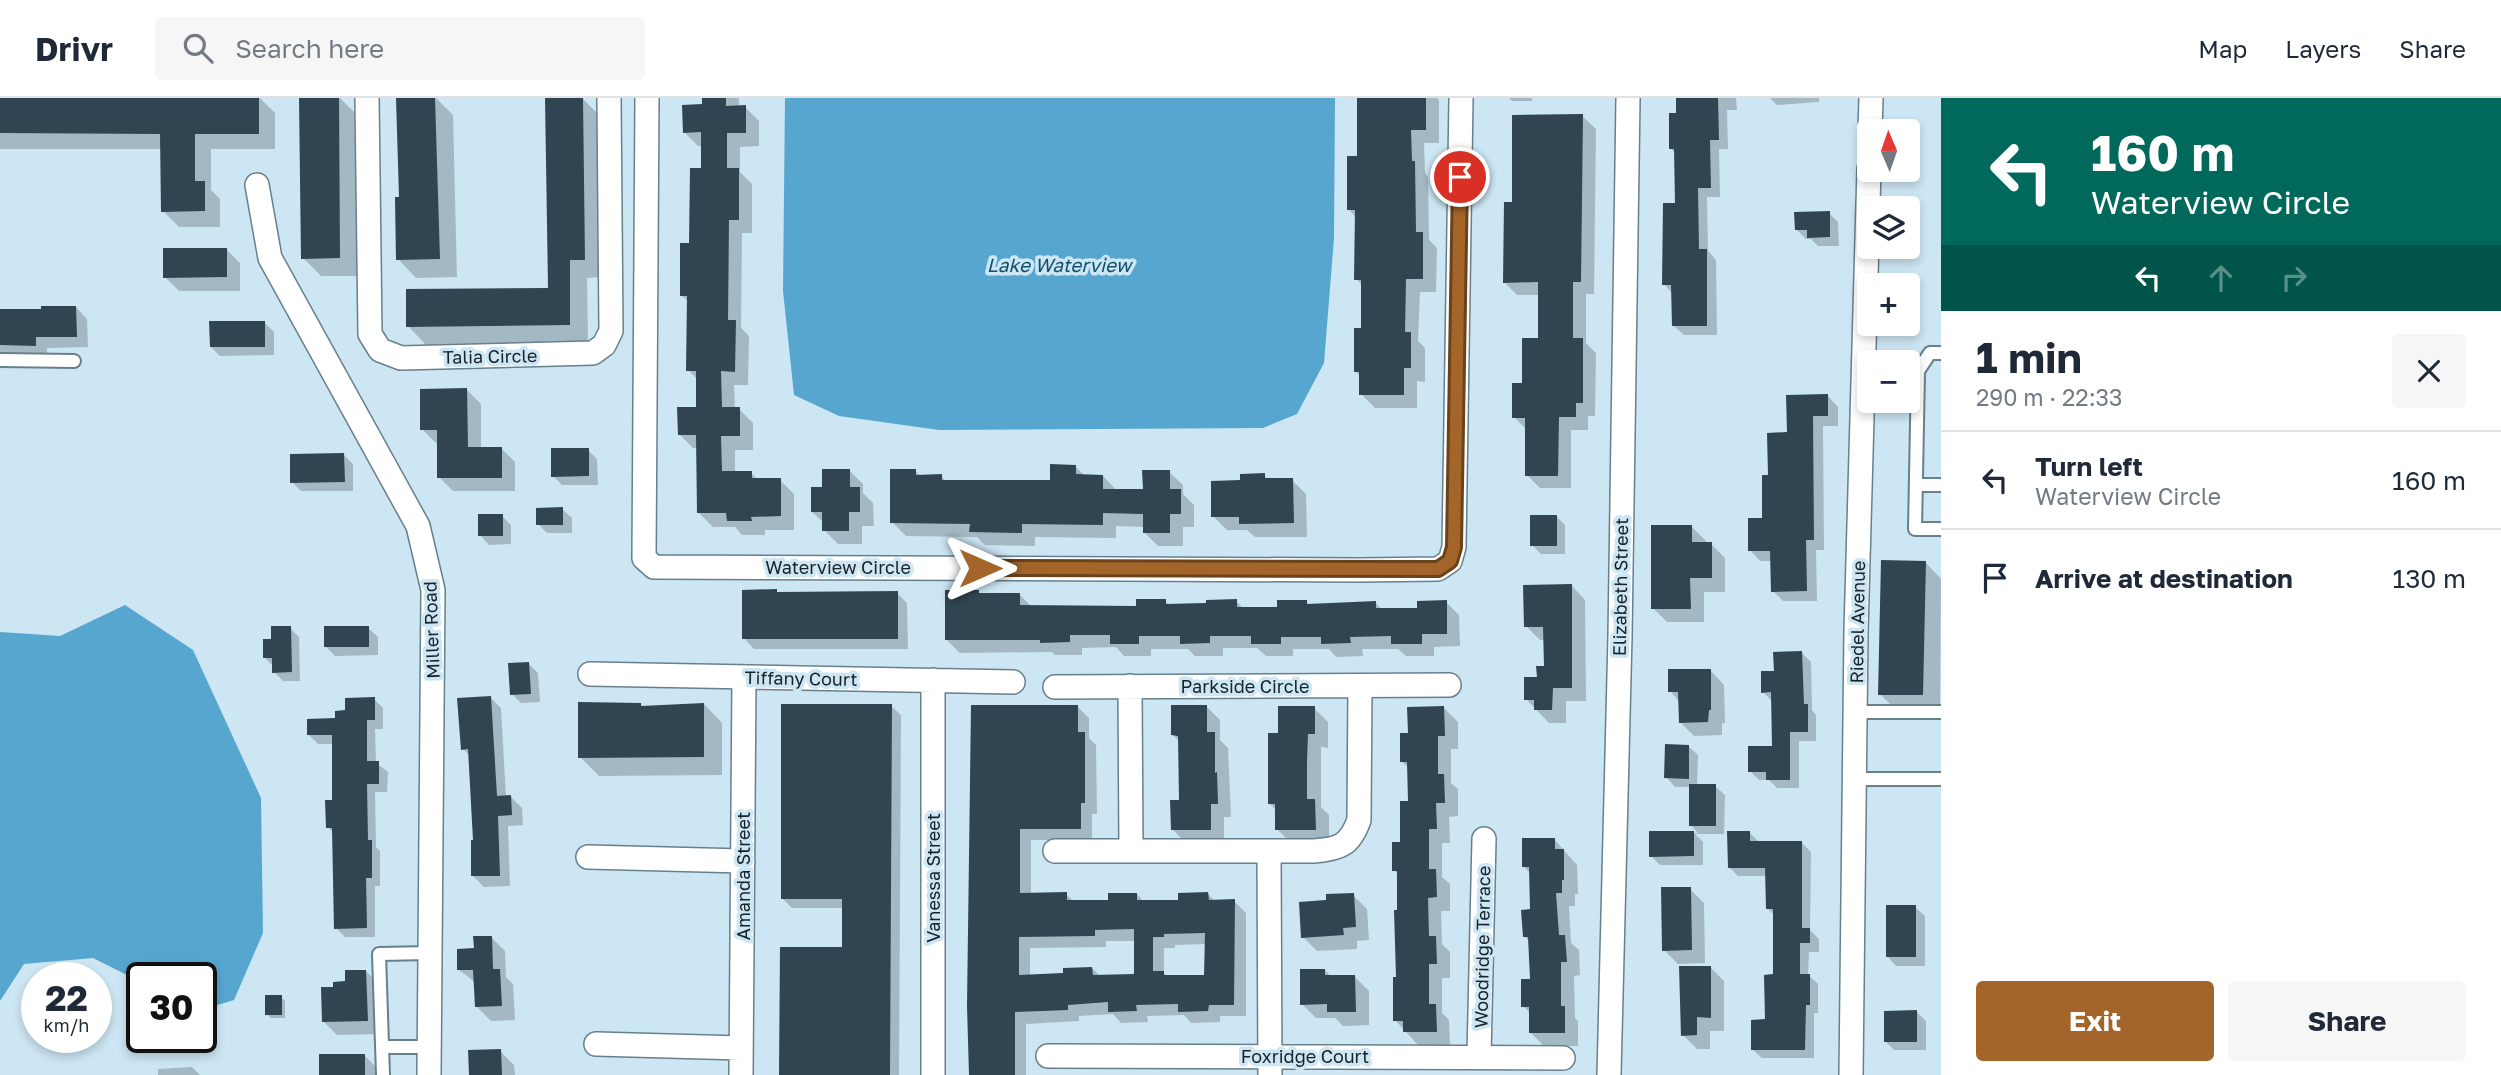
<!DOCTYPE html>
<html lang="en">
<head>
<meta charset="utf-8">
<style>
  :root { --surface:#fff; --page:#f6f6f7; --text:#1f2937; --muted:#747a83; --line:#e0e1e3; --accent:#a3652a }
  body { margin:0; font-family:"Golos Text",sans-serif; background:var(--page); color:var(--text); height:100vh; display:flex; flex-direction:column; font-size:26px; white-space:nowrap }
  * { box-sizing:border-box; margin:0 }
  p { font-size:23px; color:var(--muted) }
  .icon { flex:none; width:38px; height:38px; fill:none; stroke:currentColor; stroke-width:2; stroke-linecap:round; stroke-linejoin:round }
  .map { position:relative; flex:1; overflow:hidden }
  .side { display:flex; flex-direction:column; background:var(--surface); width:560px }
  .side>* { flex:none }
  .hud { background:#00695c; color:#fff; overflow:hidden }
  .needle { width:46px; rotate:358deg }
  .controls { position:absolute; left:1857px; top:21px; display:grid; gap:14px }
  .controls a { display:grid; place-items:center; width:63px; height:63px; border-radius:7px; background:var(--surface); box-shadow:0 4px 10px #0003; font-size:35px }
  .speed { position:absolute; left:21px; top:864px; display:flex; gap:14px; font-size:35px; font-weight:700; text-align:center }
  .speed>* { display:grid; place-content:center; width:91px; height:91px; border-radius:50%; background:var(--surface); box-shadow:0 4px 10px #0003; line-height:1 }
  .speed small { font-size:18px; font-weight:400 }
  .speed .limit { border:4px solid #111; border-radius:10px; background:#fff; color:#111 }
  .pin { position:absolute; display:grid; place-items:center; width:60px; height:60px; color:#fff; margin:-30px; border:4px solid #fff; border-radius:50%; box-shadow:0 2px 7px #0007 }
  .me { position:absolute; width:77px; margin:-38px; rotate:90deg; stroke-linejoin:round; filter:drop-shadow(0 0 5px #0008) }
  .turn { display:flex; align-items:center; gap:24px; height:147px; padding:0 35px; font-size:32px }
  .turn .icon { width:91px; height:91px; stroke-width:2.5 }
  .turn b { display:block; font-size:49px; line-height:60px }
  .lanes { display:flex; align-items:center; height:66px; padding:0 35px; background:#0003; justify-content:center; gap:35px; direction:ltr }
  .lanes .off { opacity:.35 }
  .round { display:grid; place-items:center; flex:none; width:74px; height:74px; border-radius:7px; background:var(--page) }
  .overview { display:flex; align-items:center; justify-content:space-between; height:119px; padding:0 35px }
  h1 { font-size:42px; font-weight:700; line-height:52px }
  .button { display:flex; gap:14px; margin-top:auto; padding:14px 35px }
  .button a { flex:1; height:80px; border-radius:7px; background:var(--accent); color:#fff; font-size:28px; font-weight:700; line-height:80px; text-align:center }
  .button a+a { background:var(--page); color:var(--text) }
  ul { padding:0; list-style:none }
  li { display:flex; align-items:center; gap:21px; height:98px; padding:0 35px; border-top:2px solid var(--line) }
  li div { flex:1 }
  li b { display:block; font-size:26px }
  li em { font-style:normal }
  header { display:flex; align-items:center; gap:42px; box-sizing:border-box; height:98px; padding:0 35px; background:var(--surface); border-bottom:2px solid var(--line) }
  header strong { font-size:33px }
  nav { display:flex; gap:38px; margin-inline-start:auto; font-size:24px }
  .search { width:490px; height:63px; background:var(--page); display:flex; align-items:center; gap:18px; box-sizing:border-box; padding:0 24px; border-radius:7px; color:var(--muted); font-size:26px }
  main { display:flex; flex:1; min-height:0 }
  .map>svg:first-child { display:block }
</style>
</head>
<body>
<header>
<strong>Drivr</strong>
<div class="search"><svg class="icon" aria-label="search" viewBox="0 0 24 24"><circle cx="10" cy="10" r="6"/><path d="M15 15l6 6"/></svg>Search here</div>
<nav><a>Map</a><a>Layers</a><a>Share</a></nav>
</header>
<main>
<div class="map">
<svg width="1941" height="977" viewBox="0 0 1941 977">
  <rect width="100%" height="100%" fill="#cde6f4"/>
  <path fill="#57a6d0" d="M785,0H1335L1334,140L1324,265L1297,316L1263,330L939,332L839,318L794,297L783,193Z
    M125,507L193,552L261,700L263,835L234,902L201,912V880H142V887L135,881L93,860L24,866L0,903V534L60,538Z"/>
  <path fill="#0003" fill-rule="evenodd" d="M0,0H260L275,15V51H211V92L220,101V129H179L163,113L162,51H0Z
    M301,0H340L357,17L358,178H321L303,160Z
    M397,0H436L453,17L457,179L416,180L398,161L400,101Z
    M582,0L600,18L603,179L587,180L588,245L426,247L408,228L550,192Z
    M704,0H739V9H745L759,23V48L740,49V74L752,86V135H742L741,230L749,238L748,287H734L735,311H739L753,325V352H735V375H751L758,382H780L794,396V432H765V437H742L735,429H713L699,415L698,350H693L679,336L698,311V282L688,272L689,204L681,197L703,72V48H698L684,34L704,8Z
    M1359,0H1437L1439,2V45H1424L1425,75L1428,79L1429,142L1437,150L1436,194H1420L1418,243L1425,250V284L1417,283V310H1375L1361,296V279L1356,274L1363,232V188L1356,181V119L1349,112L1359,60Z
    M1509,0H1532V3H1512Z
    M1677,0H1736L1737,12H1727L1728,51H1719L1720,99H1707L1708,153L1716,162L1717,237H1684L1674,228L1673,196L1664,186L1676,107V56L1671,51L1678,17Z
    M1770,0H1819V4L1777,7Z
    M1582,18L1596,31L1594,196H1586V245L1596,255L1595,318H1588V332H1571V390H1540L1527,377V332L1514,319L1540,242V197H1517L1504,184L1514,106Z
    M1829,115L1838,124L1839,148H1818L1811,141H1806L1797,132Z
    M226,151L240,165V193H179L165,179Z
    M76,209L87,221L88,249L47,250V258H0V213H42Z
    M265,225L274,234V257L220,258L211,249Z
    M467,292L481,306V350H501L515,364V393H453L439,379V345H436L422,331Z
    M1828,298L1838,309V328H1823L1824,452H1816L1817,503H1783L1773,493L1772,463H1760L1750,452L1764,422L1770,379L1788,336Z
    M588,352L597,361L598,387H562L553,378Z
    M344,357L353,366V393H301L292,384Z
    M1075,368L1085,378H1103L1117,393H1144L1169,374L1183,387V396L1194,407V429H1183V448H1158L1144,434V429L1116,428V440L1035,439V448L985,447L977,439L906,438L892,424L915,373L921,378H941L946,383L1052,384Z
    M849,372L863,386V395L873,405L874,428H862V446H838L824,432V425L812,414L824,391Z
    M1264,377L1269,382H1292L1306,396L1307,439H1255L1247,432H1227L1213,418L1242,384Z
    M562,411L572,420V435H547L538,426Z
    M502,418L511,427V446L489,447L480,437Z
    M1556,418L1565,427V456H1541L1532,447Z
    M1692,429L1706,443V446H1711L1725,460V494H1704V524H1667L1653,510Z
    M1925,464L1941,481L1940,615L1898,614L1880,596Z
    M1572,488L1585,502L1586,603H1566V625H1549L1526,601L1546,569L1545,542H1540L1526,528Z
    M776,493L780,496L897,495L907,505L908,551H754L744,540Z
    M978,494L981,497L1019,496L1032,509L1138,510L1165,503L1170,508L1236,503L1244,511H1279L1306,503L1310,508L1375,504L1382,512L1419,511L1446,504L1459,517L1460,548L1434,549V558H1406L1398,551H1362L1363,558L1336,559L1329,551H1293V558H1266L1257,550H1223V558H1195L1188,551H1151V558H1124L1116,549L1082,550V557H1055L1052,554L960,555L947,542Z
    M290,530L299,539L300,583H283L274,574L273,568L265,560L273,543Z
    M368,530L378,539V557L335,558L326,549Z
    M1802,555L1811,564L1812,612L1816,617V643H1799V690H1777L1769,682H1759L1750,673L1774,650L1772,603L1763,594L1775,575Z
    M529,566L538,575L540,604L521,605L512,596Z
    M1711,573L1724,587L1725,625H1722V637L1694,638L1680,624V604L1670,593Z
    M490,599L501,610L506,699H511L522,710L523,727L508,728L510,788L484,789L473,778L475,744L471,659L463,651Z
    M374,601L383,610V631H375L376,665L388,674L387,694H375L376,749L380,753V788H375V839H345L336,830L334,736L328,729L333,704L334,646H318L309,637L337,622L346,614Z
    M640,606L644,609L704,606L722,625V677L599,678L580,659Z
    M891,608L901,617L899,977H781L844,850V810H792L783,801Z
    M1077,608L1089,620V640L1096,647L1097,716H1092V742H1031V797L1066,796L1074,804H1110L1137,796L1144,804H1180L1208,796L1215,803H1234L1246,815V918H1220V924L1191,925L1184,917L1147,918L1148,924L1121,925L1113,916L1079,918V923L1026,926V977H970L973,609ZM1106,843H1136L1135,878H1100L1092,870L1065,877L1030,879V850L1106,849ZM1207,846L1206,878L1168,879L1164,875V850H1175V847Z
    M1206,608L1220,622V642L1228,650L1231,719H1224V745H1186L1172,731L1181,703L1180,644L1173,637Z
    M1314,610L1328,624V650L1321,649V709L1329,717V745H1291L1277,731V713L1270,706L1279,636Z
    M1444,610L1458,624V651H1451V685L1458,691V718L1449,719L1450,745H1442V779L1450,786V813H1441L1442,846L1450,854V880H1442V915L1449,922L1450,947L1419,948L1395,922L1399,813V777L1394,772L1402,746L1410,705L1409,670L1402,664L1410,637Z
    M1688,648L1698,657L1697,688H1715L1725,697L1724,736H1695L1703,744V767H1660L1651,758V735H1698L1691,727V689H1675L1666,679Z
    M1750,735L1759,744L1802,745L1811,754L1810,832L1819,841V854H1809L1808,877L1818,886V915H1814V960H1762L1752,951L1767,923L1775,878V818L1767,810V778H1738L1729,769Z
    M1554,741L1577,767L1578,796H1575V808H1569L1571,845L1579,852L1580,877L1574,878L1575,920L1578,923V948H1544L1530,934L1531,916L1523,908L1532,883L1530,844L1524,838L1532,813L1531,776L1524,769Z
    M1690,791L1704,805L1705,865L1678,866L1664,852Z
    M1353,797L1367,811L1369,842L1357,843V851L1317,853L1303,839Z
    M1915,809L1925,818V868H1896L1887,858Z
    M491,839L505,853L506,879L513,886L515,922L491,923L477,909L476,885L459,872L476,852Z
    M1710,869L1724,883V933H1710V951H1697L1683,937Z
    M1325,872L1331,879H1355L1369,893V927L1343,928L1335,920H1316L1302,906Z
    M366,873L380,887L381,936L337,937L323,923L335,891Z
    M281,899L285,903V920H271L267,916Z
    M1917,914L1926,923V952H1894L1885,943Z
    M500,953L514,967L515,977H471Z
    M364,957L378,971V977H321Z
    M192,969L200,977H158V971Z"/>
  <path fill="#304551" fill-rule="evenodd" d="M0,0H259V36H195V83H205V113L161,114L160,36L0,35Z
    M299,0H339L340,160L301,161Z
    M396,0H435L440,161L396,162L395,99H399Z
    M545,0H583L585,162H570V227L406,229V191L548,190Z
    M702,0H726V8L746,7V35H727V70H739V122H729L728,222H736L735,274L721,273L722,309H740V338H721L722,373H752V380H781V418L751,419L752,423H727L726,415H697L696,337H678L677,309H696V273H686L687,198H680V145H689L690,70H701V34L683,35L682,7L702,6Z
    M1357,0H1426V32H1411L1412,63H1415L1416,134H1423V181H1406L1405,234H1411V270H1404V297H1359V274H1354V230H1361V182H1354L1355,112H1347V58H1357Z
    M1676,0H1718L1719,42H1710L1711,90H1698L1699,151H1707V228H1672L1671,187H1662L1663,105H1675L1674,51H1669V15H1676Z
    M1583,16L1581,184H1573V240H1583V305H1576V319H1559L1558,378H1525V320H1512V285H1522V240H1538V184L1503,185L1504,104H1512V17Z
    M1830,113V139L1807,140V132H1795L1794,114Z
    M163,150H227V179L163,180Z
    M41,208H76L77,239H36V248L0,247V211H41Z
    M209,223H265V249H210Z
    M467,290L468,349H502V380H437V332H420V291Z
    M1828,296V318H1813L1814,442H1806L1807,493L1771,494L1770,453H1748V420H1762V377H1768L1767,335L1787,334L1786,297Z
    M551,350H589V378L551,379Z
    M344,355L345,384L290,385V356Z
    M1050,366L1076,367V376L1103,377V391H1143L1142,372H1170V391H1181V416H1170V435H1143V416L1103,415V427L1022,426V435L969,434L970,426L890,425V371H916V377L942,376V382H1050Z
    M822,371H850V389H860V414H849V433H822V414H811V389H822Z
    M1265,375V380H1293L1294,425L1239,426V419H1211V383L1240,382V376Z
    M563,409V427H536V410Z
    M478,416H503V438H478Z
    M1530,417H1557V448H1530Z
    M1651,427H1692V444H1712V480H1690L1691,511H1651Z
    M1881,462L1926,463L1923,597H1878Z
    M1572,486V590H1553L1552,612H1534V602H1524V579H1537L1536,568H1544L1543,529H1524L1523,487Z
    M777,491V494L898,493V541H742V492Z
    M945,492H979V495H1020V507L1136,508V501H1166V506L1206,505V502L1237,501V509H1277V502H1307V506L1376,503V510H1417V503L1447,502V536H1422V546H1391V538L1350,539L1351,545L1321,546V539H1281V546H1251V538H1210V545L1180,546V538H1139V546H1110V537H1070V544L1040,545V542H945Z
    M271,528H291L292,574L272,575V560H263V541H271Z
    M324,528H369V549H324Z
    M1802,553L1804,606H1808V634H1790V682H1766V674H1748V648H1772L1771,594L1761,595V573H1774L1773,554Z
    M529,564L531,596L510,597L508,565Z
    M1668,571H1711V612H1709L1708,624L1679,625L1678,594H1668Z
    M491,598L497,698L511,697L512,717L498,718L500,778H471V742H473L468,651L461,652L457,600Z
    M375,599V622H367V663H379V686H367L368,742H372V780H366L367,830L334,831L332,730H326L325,702H332V637H307V621L335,620V613L345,612V600Z
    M578,604L641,605V608L704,605V659L578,660Z
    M781,606H892L890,977H779L780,849H842V801H781Z
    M971,607H1078V634H1085V705H1081V731H1020V795L1067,794V802H1108V795H1137V802H1178V795L1208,794L1209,802L1235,801L1234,907H1209L1208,913L1178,914V906L1136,907L1137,913L1108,914V904L1068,907V912L1015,914V977H969L967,908ZM1134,831V876L1093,877L1092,869L1063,870V875L1019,877V839L1095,838V832ZM1205,835L1204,877H1164V873H1153V839H1164V836Z
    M1171,607H1207V634H1215V675L1217,674L1218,706H1211V732H1171L1170,702H1179L1178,638L1171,637Z
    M1278,608H1315V636H1308L1307,663V701H1315L1316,732H1275V706H1268V635H1278Z
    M1444,608L1445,638H1438V676H1444L1445,705H1436L1437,731H1429V771H1436L1437,799L1428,800L1429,838H1436L1437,866H1429V906H1436L1437,934H1403V923H1393V879H1396L1394,812H1397V773H1392V744H1400V703H1408L1407,664H1400V635H1408L1407,609Z
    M1665,646L1689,647V681L1664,680Z
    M1689,686H1716V728H1689Z
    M1649,733H1694V758L1649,759Z
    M1727,733H1750V743H1802V830H1810V845H1800V876H1810V907H1806L1805,952H1751V922L1765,921L1764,877L1773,876V811H1766L1765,770H1728Z
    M1522,740H1555V751H1564V782H1562V795H1556L1559,837H1565L1567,864H1561V908H1565V935H1529V909H1521V881H1530L1528,839H1523L1521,812L1530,811L1529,769H1522Z
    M1661,789H1691L1692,852L1662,853Z
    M1354,795L1356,829L1343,830L1344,837L1301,840L1299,804L1326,802V796Z
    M1886,807H1916V859H1886Z
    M473,838H492L493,871H500L502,908L475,909L473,872H457V851L474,850Z
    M1679,868H1711V920L1697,919V937L1681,938Z
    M1300,871H1325V877H1355L1356,914H1327V906L1300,907Z
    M345,872H366L368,923L322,924L321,889H333V884L345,883Z
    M265,897H282V917H265Z
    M1917,912V944H1884V913Z
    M501,951L502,977H469L468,952Z
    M319,956H365V977H319Z"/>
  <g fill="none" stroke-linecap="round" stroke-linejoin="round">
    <defs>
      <path id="lane" d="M1941,255H1930L1918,273L1915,431H1941
        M0,262L74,263
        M1916,387H1941
        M1855,614H1941
        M1855,681H1941
        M382,949H429
        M383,977L379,856L430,855"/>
      <path id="street" d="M367,0L370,236L380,252L401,260L593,255L604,247L611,233L609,0
        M647,0L644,460L654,469L1360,472L1438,471L1450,463L1454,449L1461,0
        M1870,33L1871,0
        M257,87L270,160L418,428L433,492L429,977
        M590,576L1013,584
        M933,582V977
        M1130,588L1131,753
        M1055,589L1449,587
        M1055,753H1314C1340,751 1350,747 1359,722L1360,588
        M1269,754L1270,977
        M588,759L743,763
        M596,946L741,950
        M1048,958L1563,960
        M1479,958L1484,741
        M741,977L744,579
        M1609,977L1620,538L1628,0
        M1851,977L1856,533L1869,71"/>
    </defs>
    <use href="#lane" stroke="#687f8c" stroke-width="16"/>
    <use href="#street" stroke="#687f8c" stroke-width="26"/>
    <use href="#lane" stroke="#fff" stroke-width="12"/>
    <use href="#street" stroke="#fff" stroke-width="23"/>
  </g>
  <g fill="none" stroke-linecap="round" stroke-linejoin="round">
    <defs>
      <path id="route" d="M980,470L1438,471L1450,463L1454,449L1460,79"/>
    </defs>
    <use href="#route" stroke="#6a421b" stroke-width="18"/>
    <use href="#route" stroke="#a3652a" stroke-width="12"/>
  </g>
  <g text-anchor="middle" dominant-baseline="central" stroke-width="7" stroke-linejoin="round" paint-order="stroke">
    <g font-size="18" fill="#192228" stroke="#cde6f4">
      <text transform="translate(490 258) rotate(-1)">Talia Circle</text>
      <text x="838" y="469">Waterview Circle</text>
      <text transform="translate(1620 489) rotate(-89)">Elizabeth Street</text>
      <text transform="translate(1857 524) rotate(-89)">Riedel Avenue</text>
      <text transform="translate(431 532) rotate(-92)">Miller Road</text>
      <text transform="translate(801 580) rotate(1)">Tiffany Court</text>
      <text x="1245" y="588">Parkside Circle</text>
      <text transform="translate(743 778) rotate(-90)">Amanda Street</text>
      <text transform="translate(933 780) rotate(-90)">Vanessa Street</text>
      <text transform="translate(1482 849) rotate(-89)">Woodridge Terrace</text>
      <text x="1305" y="958">Foxridge Court</text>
    </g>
    <g font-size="19" font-style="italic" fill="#11506d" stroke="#cde6f4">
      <text x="1059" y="166">Lake Waterview</text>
    </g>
  </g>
</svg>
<div class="controls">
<a><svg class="needle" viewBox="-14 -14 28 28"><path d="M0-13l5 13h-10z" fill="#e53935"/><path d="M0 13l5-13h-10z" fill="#747a83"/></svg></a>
<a><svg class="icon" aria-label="layers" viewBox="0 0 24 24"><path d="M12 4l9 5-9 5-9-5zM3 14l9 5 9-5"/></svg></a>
<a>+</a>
<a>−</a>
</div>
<div class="speed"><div>22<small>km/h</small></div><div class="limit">30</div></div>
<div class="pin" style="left:1460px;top:79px;background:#d93025"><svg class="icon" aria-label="arrive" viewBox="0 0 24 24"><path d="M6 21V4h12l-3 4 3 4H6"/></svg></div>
<svg class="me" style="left:980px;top:470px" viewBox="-20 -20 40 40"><path d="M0-17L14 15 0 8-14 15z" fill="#a3652a" stroke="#fff" stroke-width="4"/></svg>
</div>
<section class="side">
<div class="hud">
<div class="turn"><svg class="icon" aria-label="left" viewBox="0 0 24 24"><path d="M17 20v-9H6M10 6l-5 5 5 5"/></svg><div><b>160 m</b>Waterview Circle</div></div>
<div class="lanes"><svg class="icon" aria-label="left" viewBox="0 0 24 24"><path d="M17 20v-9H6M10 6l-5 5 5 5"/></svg><svg class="icon off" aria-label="ahead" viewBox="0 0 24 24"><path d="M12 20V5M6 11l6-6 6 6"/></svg><svg class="icon off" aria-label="right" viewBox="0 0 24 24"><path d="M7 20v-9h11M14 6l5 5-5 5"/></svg></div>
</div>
<div class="overview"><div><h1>1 min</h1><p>290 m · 22:33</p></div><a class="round"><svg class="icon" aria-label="close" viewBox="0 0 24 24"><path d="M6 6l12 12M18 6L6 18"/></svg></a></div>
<ul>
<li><svg class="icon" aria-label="left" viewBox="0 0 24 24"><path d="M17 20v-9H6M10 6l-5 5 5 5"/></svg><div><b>Turn left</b><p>Waterview Circle</p></div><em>160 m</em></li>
<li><svg class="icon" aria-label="arrive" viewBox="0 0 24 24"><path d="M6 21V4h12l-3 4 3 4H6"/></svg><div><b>Arrive at destination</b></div><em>130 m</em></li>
</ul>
<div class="button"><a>Exit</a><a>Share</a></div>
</section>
</main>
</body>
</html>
